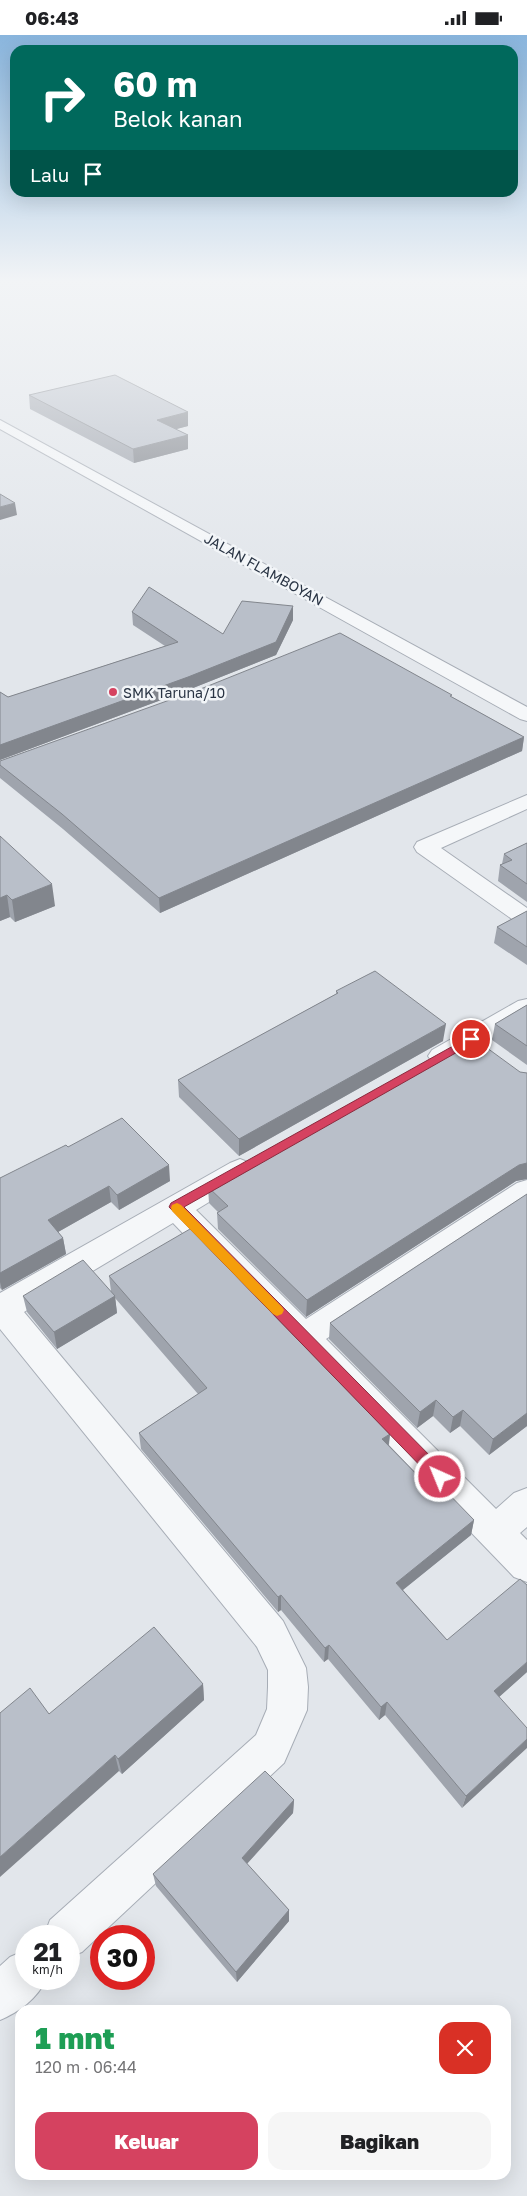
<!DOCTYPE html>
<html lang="id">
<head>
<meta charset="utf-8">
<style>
  :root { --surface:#fff; --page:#f6f6f6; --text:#202124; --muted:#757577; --accent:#d54260 }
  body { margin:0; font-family:"Golos Text",sans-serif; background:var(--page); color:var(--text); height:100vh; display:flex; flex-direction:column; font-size:19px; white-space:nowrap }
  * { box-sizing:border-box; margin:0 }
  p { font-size:16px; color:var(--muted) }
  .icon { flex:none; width:28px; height:28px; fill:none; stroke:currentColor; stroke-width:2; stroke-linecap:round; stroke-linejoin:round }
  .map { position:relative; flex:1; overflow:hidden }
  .side { position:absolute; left:15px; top:1970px; width:496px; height:175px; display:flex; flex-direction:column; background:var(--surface); border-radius:15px; box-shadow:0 5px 20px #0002 }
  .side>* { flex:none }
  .guide { position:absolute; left:10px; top:10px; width:508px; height:152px; border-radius:15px; box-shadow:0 5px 20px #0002; background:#00695c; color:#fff; overflow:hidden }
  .speed { position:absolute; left:15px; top:1890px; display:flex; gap:10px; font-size:25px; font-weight:700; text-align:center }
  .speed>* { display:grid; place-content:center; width:65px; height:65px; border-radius:50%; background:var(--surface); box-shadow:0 5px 20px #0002; line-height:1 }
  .speed small { font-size:12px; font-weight:400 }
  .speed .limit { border:8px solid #d22; background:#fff; color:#111 }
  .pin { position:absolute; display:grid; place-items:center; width:42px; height:42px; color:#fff; margin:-21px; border:2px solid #fff; border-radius:50%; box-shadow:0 1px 5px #0007 }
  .me { position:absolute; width:55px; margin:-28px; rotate:316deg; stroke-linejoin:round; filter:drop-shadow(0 0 4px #0008) }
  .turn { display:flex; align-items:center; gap:18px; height:105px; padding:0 20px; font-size:22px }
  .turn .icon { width:65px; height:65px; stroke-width:2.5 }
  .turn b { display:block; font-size:35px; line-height:42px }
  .then { display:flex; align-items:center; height:48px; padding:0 20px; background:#0003; gap:10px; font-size:19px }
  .round { display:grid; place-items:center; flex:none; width:52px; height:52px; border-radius:15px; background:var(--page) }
  .summary { display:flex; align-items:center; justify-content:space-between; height:85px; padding:0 20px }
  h1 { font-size:30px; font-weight:800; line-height:38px; color:#1e9e55 }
  .action { display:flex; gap:10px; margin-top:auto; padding:10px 20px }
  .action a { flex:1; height:58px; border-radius:15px; background:var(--accent); color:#fff; font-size:20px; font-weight:800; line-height:58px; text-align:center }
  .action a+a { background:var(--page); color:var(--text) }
  .status { display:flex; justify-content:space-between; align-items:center; height:35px; padding:0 25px; background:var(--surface); direction:ltr }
  .status svg { height:14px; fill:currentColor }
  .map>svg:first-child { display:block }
</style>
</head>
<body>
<div class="status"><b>06:43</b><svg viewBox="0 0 49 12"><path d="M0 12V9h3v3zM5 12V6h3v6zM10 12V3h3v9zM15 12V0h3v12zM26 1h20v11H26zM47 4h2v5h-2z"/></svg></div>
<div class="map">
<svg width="527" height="2161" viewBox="0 0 527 2161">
  <rect width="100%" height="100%" fill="#e2e6eb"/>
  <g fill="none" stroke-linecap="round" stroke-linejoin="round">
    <defs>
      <path id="minor" d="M0,385L527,672V686L520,684L0,394Z
        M527,760V774L441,813L527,873V891L519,889L417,817L414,812L417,807Z
        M527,964V983L450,1027L441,1030L432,1027L428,1021L432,1015L518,966Z
        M240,1124L250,1128L254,1135L250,1142L196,1175L306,1284L517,1148L527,1145V1171L326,1304L496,1474L514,1458L527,1453V1492L520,1498L527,1505V1547L514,1542L173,1188L24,1277L283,1586L306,1633L308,1652L307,1675L284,1728L82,1917L69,1922V1901H44L50,1885L256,1700L267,1674L268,1652V1635L257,1612L0,1294V1258L230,1128Z
        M26,1915V1944H46C38,1963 19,1977 0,1985V1931L10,1922Z"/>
    </defs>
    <use href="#minor" stroke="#a7adb6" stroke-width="2"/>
    <use href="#minor" fill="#f5f7f9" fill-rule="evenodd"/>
  </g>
  <path fill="#9fa4ad" d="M29,360L188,377V391L176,394L188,400V414L134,428L30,374Z
    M293,571V585L276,620L188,655L0,725V657L8,662L165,611L133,590L132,577L223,599Z
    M452,662L524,702L522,716L160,878L63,794L0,743V726Z
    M0,801L55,871L15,887L10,882L0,886Z
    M527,808V867L498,846L500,830L502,829L504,819Z
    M527,876V930L494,908L497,892Z
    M336,956L443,1006L239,1121L179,1062L178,1045L336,959Z
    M527,970V1030L492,1005L495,989Z
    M520,1037L527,1038V1144L516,1146L306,1282L218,1194L217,1178L218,1177L209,1168L208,1152Z
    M68,1112L170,1146L119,1175L111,1167L58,1197L63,1203L66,1219L2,1255L0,1253V1143Z
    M527,1159V1391L489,1420L460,1391L450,1398L433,1381L417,1393L329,1304L330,1288Z
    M109,1241L390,1399L389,1410L431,1454L474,1485L471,1500L403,1555L447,1605L527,1637L499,1662L462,1773L385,1680L379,1685L328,1624L324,1627L281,1575L278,1577L141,1414L139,1398L198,1359L115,1263L117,1278L57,1314L27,1277L23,1261L111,1256Z
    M203,1649L204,1665L122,1739L119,1736L49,1679Z
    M294,1765L293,1778L247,1829L289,1875V1886L237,1947L156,1851L153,1839Z"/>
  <path fill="#82868d" d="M188,377V391L158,399L157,385Z
    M188,400V414L134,428L133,414Z
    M15,468L17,480L0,485V472Z
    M293,571V585L276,620L188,655L0,725V710Z
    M524,702L522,716L160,878L159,863Z
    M52,849L55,871L15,887L12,865Z
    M7,860L10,882L0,886V863Z
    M446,989L443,1006L239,1121V1104Z
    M527,1128V1144L516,1146L306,1282L307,1265L519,1130Z
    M169,1130L170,1146L119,1175L117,1160Z
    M109,1151L111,1167L51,1201L48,1185Z
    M63,1203L66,1219L2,1255L0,1247V1238Z
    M115,1261L117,1278L57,1314L54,1297Z
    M436,1365L433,1381L417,1393L420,1377Z
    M463,1375L460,1391L450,1398L453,1382Z
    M527,1378V1391L489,1420L493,1404Z
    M390,1399L388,1414L382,1404Z
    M474,1485L471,1500L394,1562L396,1548Z
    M281,1560V1575L278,1577V1562Z
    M329,1610L328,1624L324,1627L325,1613Z
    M527,1627V1637L490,1670L494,1656Z
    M203,1649L204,1665L122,1739L118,1724Z
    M387,1667L385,1680L379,1685L381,1672Z
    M527,1704V1713L462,1773L466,1761Z
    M115,1720L119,1736L0,1842V1822Z
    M294,1765L293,1778L242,1834V1823Z
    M289,1875V1886L237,1947L236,1937Z"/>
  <path fill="#b9bfc9" stroke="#82868d" d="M115,340L188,377L157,385L188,400L133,414L29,360Z
    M0,459L15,468L0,472Z
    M149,552L223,599L242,566L293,571L276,607L188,642L0,710V657L8,662L178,607L132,577Z
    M340,598L452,660L450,661L524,702L159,863L62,779L0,730V726L203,653Z
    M0,801L52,849L12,865L7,860L0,863Z
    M527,808V849L500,830L512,825L504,819Z
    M527,876V912L497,892Z
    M375,936L446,989L239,1104L178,1045L338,958L336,956Z
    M527,970V1011L495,989Z
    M472,1002L520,1037L527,1038V1128L519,1130L307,1265L217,1178L228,1171L208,1152Z
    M122,1083L169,1130L117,1160L109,1151L48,1185L63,1203L0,1238V1143L66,1110L68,1112Z
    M527,1159V1378L493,1404L463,1375L453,1382L436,1365L420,1377L330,1288Z
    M190,1194L390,1399L382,1404L431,1454L438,1448L474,1485L396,1548L447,1605L520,1544L527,1550V1627L494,1656L527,1693V1704L466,1761L387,1667L381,1672L329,1610L325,1613L281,1560L278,1562L139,1398L207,1353L109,1241Z
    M83,1225L115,1261L54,1297L23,1261Z
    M154,1592L203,1649L118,1724L115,1720L0,1822V1678L30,1653L49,1679Z
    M265,1736L294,1765L242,1823L289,1875L236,1937L153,1839Z"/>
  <linearGradient id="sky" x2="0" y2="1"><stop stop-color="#89b5dd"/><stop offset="0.45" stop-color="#f2f4f6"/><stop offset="1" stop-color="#f2f4f6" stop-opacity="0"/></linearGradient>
  <rect width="527" height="547" fill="url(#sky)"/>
  <path fill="#d54260" stroke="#8a2b3e" d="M471,1001L475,1002L476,1004L475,1007L184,1172L446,1437L448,1442L446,1446L440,1448L435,1446L169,1172L171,1168Z"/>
  <path fill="#f59e0b" d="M177,1168L181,1170L282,1272L284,1275L282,1279L277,1281L273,1279L172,1176L171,1173L172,1170Z"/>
  <circle fill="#d54260" stroke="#f2f5f8" stroke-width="2" cx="113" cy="657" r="5"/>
  <g text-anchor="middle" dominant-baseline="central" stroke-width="5" stroke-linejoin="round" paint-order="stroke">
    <g font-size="14" fill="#293444" stroke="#f2f5f8">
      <text transform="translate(264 534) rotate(29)">JALAN FLAMBOYAN</text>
    </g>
    <g font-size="14" fill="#293444" stroke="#f2f5f8" text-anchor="start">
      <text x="123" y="657">SMK Taruna/10</text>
    </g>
  </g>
</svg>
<div class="speed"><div>21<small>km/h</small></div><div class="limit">30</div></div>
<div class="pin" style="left:471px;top:1004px;background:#d93025"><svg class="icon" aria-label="arrive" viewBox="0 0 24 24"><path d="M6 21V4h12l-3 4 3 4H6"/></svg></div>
<svg class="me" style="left:440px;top:1442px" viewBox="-20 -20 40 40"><circle r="17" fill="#d54260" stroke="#fff" stroke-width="3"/><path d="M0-11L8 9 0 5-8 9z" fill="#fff"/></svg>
<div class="guide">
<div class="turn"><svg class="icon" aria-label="right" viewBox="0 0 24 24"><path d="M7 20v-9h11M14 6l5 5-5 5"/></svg><div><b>60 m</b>Belok kanan</div></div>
<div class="then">Lalu<svg class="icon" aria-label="arrive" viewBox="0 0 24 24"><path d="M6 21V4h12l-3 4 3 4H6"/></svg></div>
</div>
<section class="side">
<div class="summary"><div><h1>1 mnt</h1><p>120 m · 06:44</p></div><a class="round" style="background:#d93025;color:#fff"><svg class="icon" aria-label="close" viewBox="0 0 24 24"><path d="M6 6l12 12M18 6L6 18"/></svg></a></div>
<div class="action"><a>Keluar</a><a>Bagikan</a></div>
</section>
</div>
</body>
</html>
